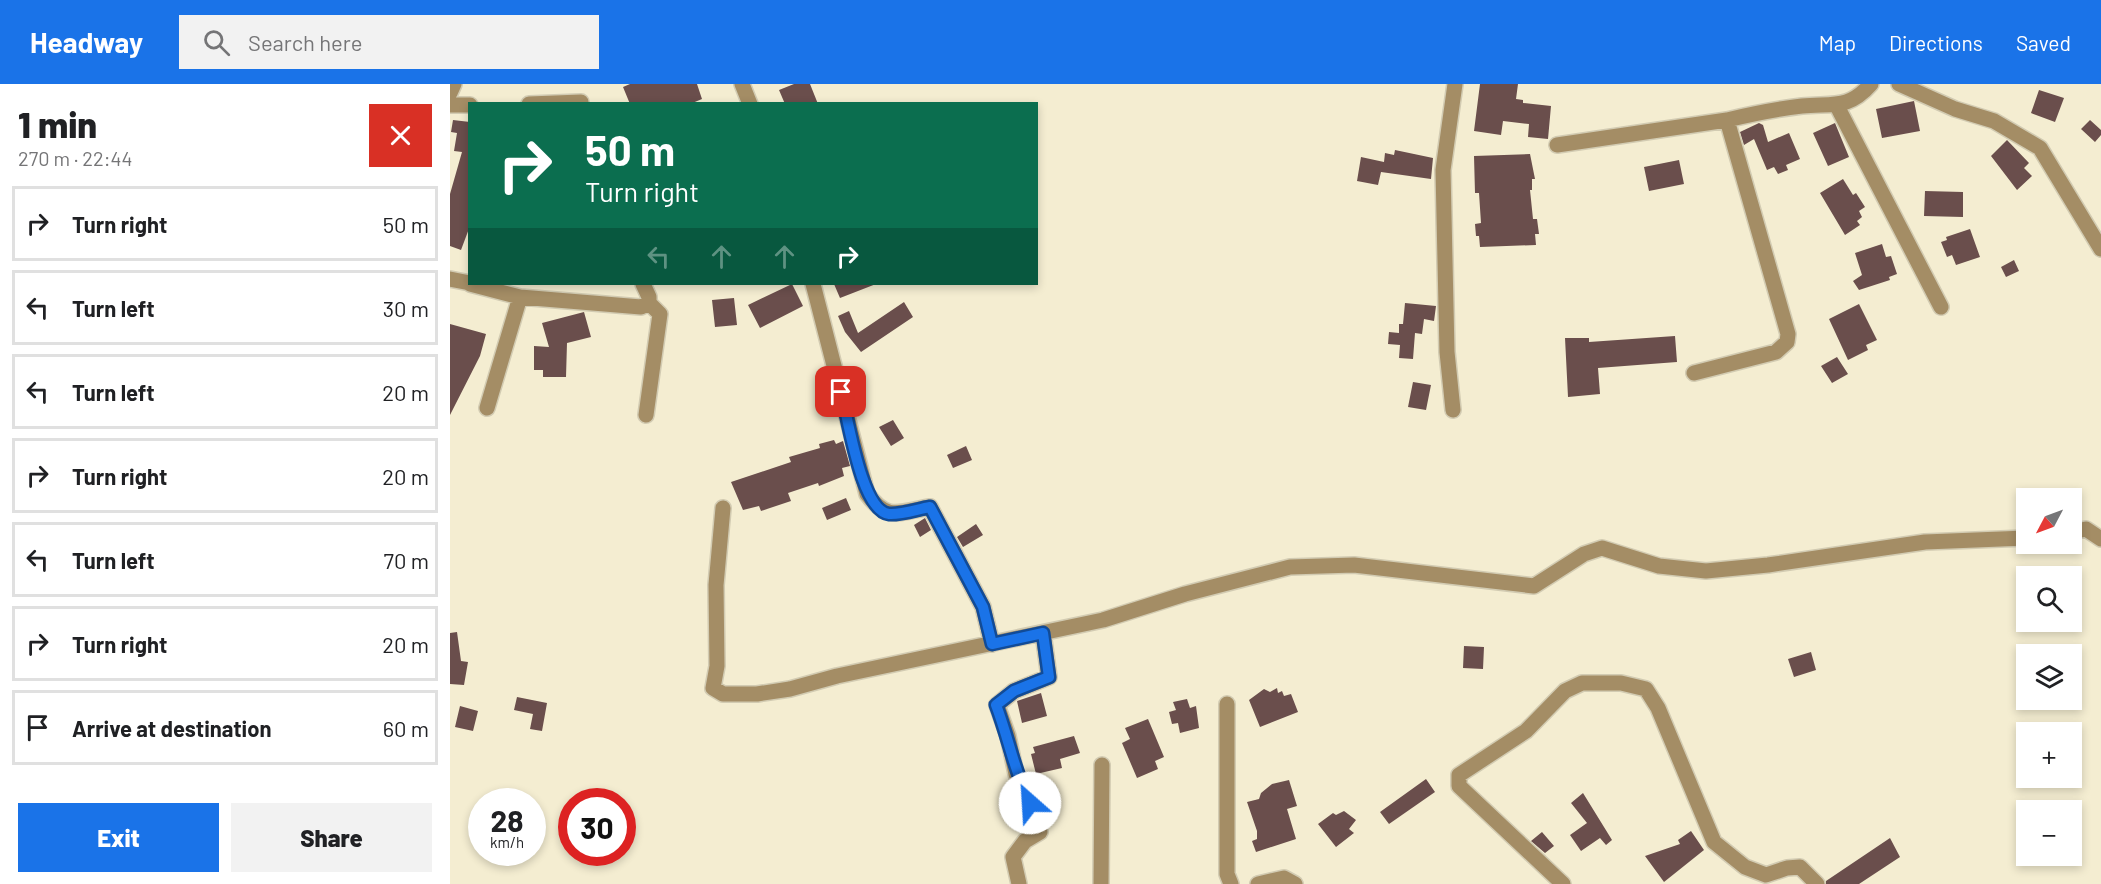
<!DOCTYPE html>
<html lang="en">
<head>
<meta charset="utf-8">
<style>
  :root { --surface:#fff; --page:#f2f2f2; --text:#202124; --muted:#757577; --line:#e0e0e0; --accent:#1a73e8 }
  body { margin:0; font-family:Barlow,sans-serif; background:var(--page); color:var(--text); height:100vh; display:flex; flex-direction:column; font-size:22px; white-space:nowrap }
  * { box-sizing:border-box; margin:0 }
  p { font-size:20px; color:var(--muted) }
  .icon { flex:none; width:33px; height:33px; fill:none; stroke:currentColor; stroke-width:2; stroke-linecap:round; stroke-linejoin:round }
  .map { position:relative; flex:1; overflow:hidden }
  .sheet { display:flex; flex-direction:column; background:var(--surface); width:450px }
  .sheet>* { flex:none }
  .guide { position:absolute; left:18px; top:18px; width:570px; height:183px; border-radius:0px; box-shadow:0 3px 9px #0003; background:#0b6e4f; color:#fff; overflow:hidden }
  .needle { width:39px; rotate:229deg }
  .fabs { position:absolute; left:1566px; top:404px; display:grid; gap:12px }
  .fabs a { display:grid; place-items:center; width:66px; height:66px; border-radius:0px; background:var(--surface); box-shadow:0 3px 9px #0003; font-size:30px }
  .speed { position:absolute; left:18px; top:704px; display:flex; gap:12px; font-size:30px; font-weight:700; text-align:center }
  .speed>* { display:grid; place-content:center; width:78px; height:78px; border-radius:50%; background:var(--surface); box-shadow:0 3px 9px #0003; line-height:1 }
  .speed small { font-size:15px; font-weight:400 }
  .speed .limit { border:9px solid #d22; background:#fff; color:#111 }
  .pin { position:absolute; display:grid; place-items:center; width:51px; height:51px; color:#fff; margin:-26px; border-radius:12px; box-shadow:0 3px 9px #0006 }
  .me { position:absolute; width:66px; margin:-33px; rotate:334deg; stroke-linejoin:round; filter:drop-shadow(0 0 4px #0008) }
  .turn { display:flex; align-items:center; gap:21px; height:126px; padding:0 18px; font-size:27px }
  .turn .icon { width:78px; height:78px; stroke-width:2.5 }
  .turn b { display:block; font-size:42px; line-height:51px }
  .lanes { display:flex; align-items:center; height:57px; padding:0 18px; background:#0003; justify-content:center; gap:30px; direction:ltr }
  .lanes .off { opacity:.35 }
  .round { display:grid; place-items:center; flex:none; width:63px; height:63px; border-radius:0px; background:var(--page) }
  .summary { display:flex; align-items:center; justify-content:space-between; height:102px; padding:0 18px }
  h1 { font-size:36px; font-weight:800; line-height:45px }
  .action { display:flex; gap:12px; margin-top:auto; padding:12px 18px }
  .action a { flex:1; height:69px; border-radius:0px; background:var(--accent); color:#fff; font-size:24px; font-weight:800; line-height:69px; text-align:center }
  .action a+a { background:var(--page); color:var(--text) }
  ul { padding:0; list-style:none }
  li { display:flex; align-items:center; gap:18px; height:75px; margin:0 12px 9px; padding:0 6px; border:3px solid var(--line); border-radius:0px }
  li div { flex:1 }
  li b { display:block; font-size:22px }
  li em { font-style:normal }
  header { display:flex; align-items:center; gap:36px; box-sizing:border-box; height:84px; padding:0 30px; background:var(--accent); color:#fff }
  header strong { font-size:28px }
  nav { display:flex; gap:33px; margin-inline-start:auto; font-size:21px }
  .search { width:420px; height:54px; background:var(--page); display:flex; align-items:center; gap:15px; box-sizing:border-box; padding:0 21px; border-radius:0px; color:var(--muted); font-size:22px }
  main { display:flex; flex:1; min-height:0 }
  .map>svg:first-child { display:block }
</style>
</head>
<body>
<header>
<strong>Headway</strong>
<div class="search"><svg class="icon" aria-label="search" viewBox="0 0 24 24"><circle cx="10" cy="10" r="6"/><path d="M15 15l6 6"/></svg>Search here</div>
<nav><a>Map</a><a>Directions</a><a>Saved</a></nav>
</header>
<main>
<section class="sheet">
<div class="summary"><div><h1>1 min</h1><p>270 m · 22:44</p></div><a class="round" style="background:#d93025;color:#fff"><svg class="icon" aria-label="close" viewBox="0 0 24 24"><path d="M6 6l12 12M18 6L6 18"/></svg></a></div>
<ul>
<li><svg class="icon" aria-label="right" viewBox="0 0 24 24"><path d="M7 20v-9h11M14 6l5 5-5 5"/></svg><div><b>Turn right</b></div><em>50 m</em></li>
<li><svg class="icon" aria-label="left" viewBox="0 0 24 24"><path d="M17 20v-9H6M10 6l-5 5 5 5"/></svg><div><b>Turn left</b></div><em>30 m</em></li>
<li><svg class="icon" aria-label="left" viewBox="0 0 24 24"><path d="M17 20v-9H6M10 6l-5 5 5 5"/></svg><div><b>Turn left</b></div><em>20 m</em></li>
<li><svg class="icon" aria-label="right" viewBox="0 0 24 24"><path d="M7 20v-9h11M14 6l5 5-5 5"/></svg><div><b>Turn right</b></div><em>20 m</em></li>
<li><svg class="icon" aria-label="left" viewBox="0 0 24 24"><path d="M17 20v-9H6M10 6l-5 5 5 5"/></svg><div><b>Turn left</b></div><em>70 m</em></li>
<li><svg class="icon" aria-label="right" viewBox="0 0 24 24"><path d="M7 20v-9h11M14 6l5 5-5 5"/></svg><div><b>Turn right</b></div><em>20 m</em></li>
<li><svg class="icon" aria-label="arrive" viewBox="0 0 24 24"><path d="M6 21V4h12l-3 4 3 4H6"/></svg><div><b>Arrive at destination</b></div><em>60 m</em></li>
</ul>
<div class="action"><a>Exit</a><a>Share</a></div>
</section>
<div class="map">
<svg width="1651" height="800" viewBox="0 0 1651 800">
  <rect width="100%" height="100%" fill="#f4edd1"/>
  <path fill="#6a4e4c" d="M180,0H247L252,15L240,20H180L173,3Z
    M344,0H360L368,20H335L329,6Z
    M1030,0H1068L1066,15L1073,16V19L1101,22L1098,55L1078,53L1079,40L1053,37L1051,51L1024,47Z
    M1589,6L1614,14L1605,38L1581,29Z
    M1464,17L1470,47L1432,54L1426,25Z
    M3,36L20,38V142L11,166L0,162V110L12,68L4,67L7,49L1,48Z
    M1640,36L1651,46V51L1645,58L1631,45Z
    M1309,39L1313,41L1318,58L1339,49L1350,75L1336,81L1338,86L1328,90L1324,83L1317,86L1304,55L1294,61L1290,48Z
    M1385,39L1399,73L1378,82L1363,49Z
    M1557,56L1579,79L1574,84L1582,92L1567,106L1541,72Z
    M945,66L983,74L981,95L931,88L928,101L907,97L911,73L934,78L935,69L944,71Z
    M1080,70L1085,95H1082V106H1080L1083,135H1087L1089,150H1085L1086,161L1030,163L1029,152H1026L1025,140L1031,139L1029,109H1025L1024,72Z
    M1229,76L1234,100L1199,107L1194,83Z
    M1393,95L1403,111L1406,109L1415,123L1409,127L1412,133L1407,137L1410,141L1395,151L1370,109Z
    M1475,107L1513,108V133L1474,132Z
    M1520,145L1530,173L1506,181L1502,171L1497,173L1491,158L1497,156L1496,153Z
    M1432,160L1436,173L1441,172L1447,190L1439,193L1440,196L1409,206L1403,197L1412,191L1405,169Z
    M1564,176L1569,187L1556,193L1551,183Z
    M342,200L353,222L310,244L298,221Z
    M384,200H426L390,214Z
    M284,214L287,241L265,243L262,216Z
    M454,218L463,233L411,268L395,248L388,232L399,227L408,249Z
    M955,219L986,222L984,237L974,235L972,250L965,249L963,275L949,274L950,261L938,260L939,248L949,249V240H953Z
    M1409,220L1427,256L1416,261L1418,266L1398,276L1379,235Z
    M134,228L141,253L117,259L116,293H93V286H84V262L99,263L92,239Z
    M0,240L36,250L30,272L0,331Z
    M1225,252L1227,278L1148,284L1150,310L1118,313L1115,254H1139V258Z
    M1387,273L1398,290L1382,299L1371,282Z
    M963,298L981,301L976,326L958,323Z
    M443,336L454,354L441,362L429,343Z
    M384,356L386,360L393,357L400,382L392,384L394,392L369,402L368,399L338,409L341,417L311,427L309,422L293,426L281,398L341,378L339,373L370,364L369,360Z
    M516,362L522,376L503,384L497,371Z
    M396,414L401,426L377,436L372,424Z
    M475,434L481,446L470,453L464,441Z
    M526,440L533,451L513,463L507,453Z
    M7,548L11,577L18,578L14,601L0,600V549Z
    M1014,562L1034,563L1033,585L1013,584Z
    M1361,568L1366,586L1344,593L1338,575Z
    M827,604L828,609L832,607L834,612L841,610L848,628L810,643L799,616L814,605L820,608Z
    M591,609L597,632L572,639L567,617Z
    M67,613L97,619L92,647L80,645L83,630L64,626Z
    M737,615L740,624L746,622L749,644L730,649L728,639L722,640L719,628L726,626L723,618Z
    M10,622L28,627L23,647L5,643Z
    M698,635L714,673L705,677L708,685L687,694L672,659L680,655L675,644Z
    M624,652L630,669L610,675L612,684L586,690L581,670L585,669L583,663Z
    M976,695L985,708L939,740L930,728Z
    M839,696L847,722L837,725L846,755L806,768L802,757L807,755V747L797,718L809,715L811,709L822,700Z
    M1133,709L1162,756L1156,761L1150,754L1131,767L1120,751L1137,739L1121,719Z
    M894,727L906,736L899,745L904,749L886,763L868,740L883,729L886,731Z
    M1241,747L1254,766L1214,798L1195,772L1230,760L1228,756Z
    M1092,748L1104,762L1095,769L1081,757Z
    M1440,754L1450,773L1409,800H1376V797Z"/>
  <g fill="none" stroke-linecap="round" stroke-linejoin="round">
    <defs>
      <path id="minor" d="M292,0L300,20
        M1449,0L1505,25L1544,37L1590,64L1651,165
        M0,9L4,0
        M79,20L131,18
        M0,21H20
        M1387,22L1491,223
        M1107,61L1277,36
        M0,195L20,199
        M20,200L70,213L191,223L199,219V213L193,200
        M363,200L417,410C438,438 449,428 480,423L533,523L542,560
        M1244,289L1326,268L1337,258L1338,250L1277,36C1302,30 1327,25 1352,22C1383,19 1398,26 1421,0
        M37,324L70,213
        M1003,326L997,268L993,86L1005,0
        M196,331L210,230L199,219
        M273,424L266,501L267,582L263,604L273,610H307L340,605L387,592L653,536L735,510L840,483L904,481L1084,502L1134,470L1152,464L1209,482L1256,487L1318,481L1475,458L1576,454
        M1622,448L1636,445L1651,455
        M777,620V790L781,800
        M569,800L563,773L575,757L590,748L566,690L558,652L547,621L564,607L599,593L593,549
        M651,800L652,681
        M808,800L834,794L845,800
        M1113,800L1009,702V691L1076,647L1115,607L1132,599H1171L1196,605L1208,624L1264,758L1295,783L1316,791L1337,784L1350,783L1367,800"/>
    </defs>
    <use href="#minor" stroke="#d2cbb2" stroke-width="18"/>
    <use href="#minor" stroke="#a48d65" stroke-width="15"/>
  </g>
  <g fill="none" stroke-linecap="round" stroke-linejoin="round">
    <defs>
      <path id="route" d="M391,308C398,333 411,427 439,430C451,431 468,425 480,423L533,523L542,560L593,549L599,593L564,607L546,621C559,655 564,687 580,719"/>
    </defs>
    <use href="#route" stroke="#114b97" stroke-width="15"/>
    <use href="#route" stroke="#1a73e8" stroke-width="10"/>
  </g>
</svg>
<div class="fabs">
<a><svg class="needle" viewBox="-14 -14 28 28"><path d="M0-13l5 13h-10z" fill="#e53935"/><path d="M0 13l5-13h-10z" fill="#757577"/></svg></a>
<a><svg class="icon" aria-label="search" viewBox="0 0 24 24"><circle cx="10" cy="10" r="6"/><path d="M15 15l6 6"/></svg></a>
<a><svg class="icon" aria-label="layers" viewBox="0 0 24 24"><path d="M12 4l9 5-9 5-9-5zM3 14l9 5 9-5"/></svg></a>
<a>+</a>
<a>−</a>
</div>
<div class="speed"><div>28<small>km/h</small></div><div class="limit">30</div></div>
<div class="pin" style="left:391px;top:308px;background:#d93025"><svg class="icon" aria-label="arrive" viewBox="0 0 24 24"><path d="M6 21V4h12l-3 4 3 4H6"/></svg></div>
<svg class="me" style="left:580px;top:719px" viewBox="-20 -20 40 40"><circle r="19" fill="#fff"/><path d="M0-13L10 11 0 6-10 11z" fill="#1a73e8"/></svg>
<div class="guide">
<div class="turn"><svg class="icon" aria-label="right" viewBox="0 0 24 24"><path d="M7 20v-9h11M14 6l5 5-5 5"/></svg><div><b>50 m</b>Turn right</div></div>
<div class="lanes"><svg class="icon off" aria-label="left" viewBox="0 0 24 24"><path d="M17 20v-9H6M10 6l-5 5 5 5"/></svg><svg class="icon off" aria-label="ahead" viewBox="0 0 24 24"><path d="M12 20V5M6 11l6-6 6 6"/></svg><svg class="icon off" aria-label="ahead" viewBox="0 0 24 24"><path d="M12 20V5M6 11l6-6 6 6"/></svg><svg class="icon" aria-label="right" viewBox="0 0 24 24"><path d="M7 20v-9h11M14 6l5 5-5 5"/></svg></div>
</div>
</div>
</main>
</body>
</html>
